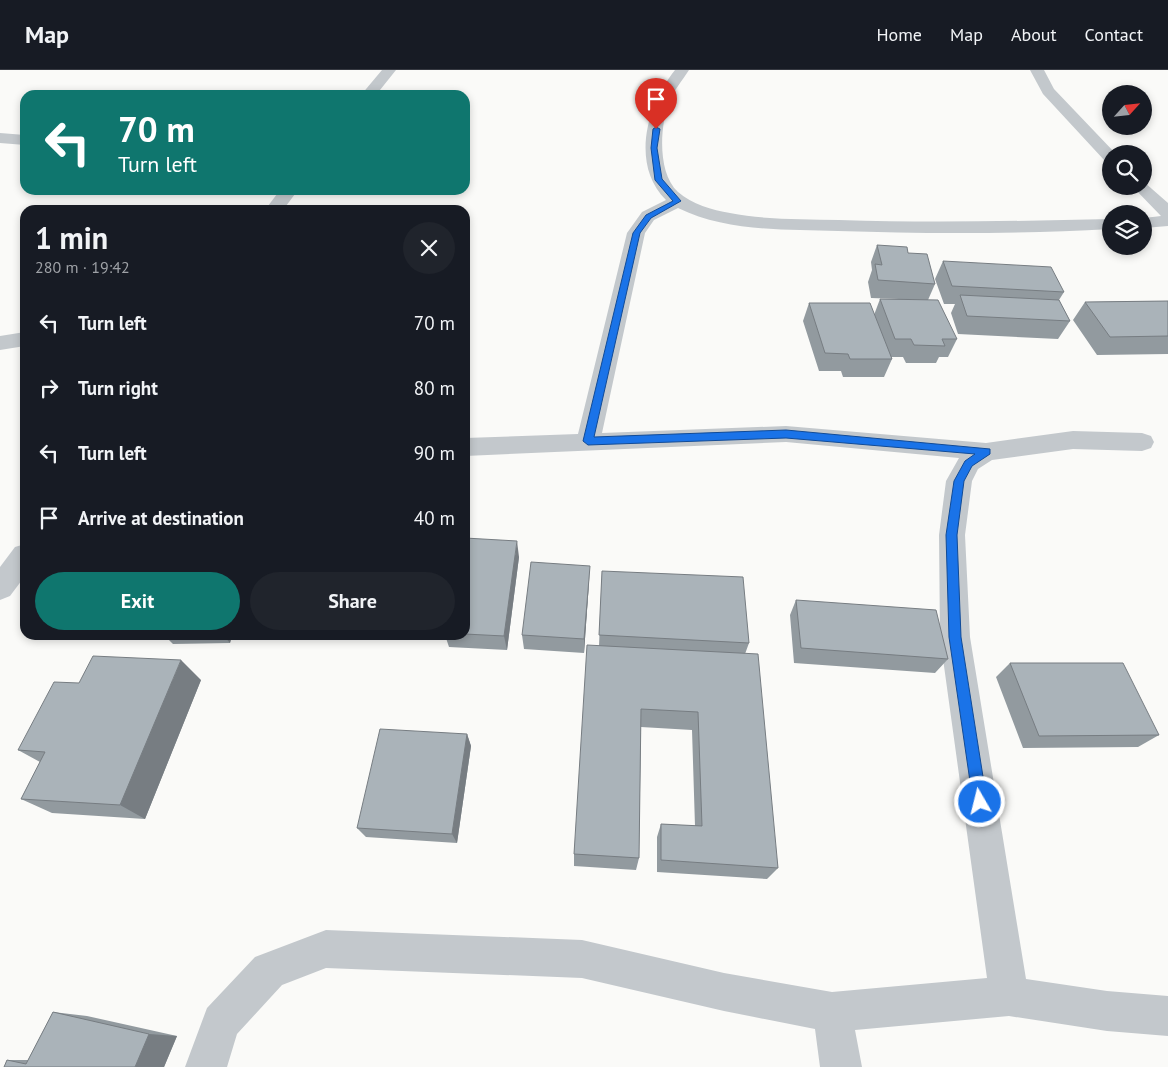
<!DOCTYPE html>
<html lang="en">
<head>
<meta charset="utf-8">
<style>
  :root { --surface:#171b24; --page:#20242c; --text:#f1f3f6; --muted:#9ea1a6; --line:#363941; --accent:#0f766e }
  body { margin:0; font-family:"PT Sans",sans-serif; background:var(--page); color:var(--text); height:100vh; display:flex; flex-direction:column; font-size:19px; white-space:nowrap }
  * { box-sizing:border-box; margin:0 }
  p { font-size:16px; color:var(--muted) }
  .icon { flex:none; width:28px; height:28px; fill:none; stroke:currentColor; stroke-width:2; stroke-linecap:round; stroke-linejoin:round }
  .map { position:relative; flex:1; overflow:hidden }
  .drawer { position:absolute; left:20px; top:135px; width:450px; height:435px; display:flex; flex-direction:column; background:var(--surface); border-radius:15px; box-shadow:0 2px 8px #0003 }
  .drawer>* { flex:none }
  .top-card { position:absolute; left:20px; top:20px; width:450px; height:105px; border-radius:15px; box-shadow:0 2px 8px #0003; background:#0f766e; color:#fff; overflow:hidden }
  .needle { width:32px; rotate:63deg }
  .tools { position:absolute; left:1102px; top:15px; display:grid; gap:10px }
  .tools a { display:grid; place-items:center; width:50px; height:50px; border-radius:50%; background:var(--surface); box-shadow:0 2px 8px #0003; font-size:25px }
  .pin { position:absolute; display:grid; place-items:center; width:42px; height:42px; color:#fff; margin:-51px -21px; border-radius:50% 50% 50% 0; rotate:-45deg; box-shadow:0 0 5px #0007 }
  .pin .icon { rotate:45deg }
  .me { position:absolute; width:55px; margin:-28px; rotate:352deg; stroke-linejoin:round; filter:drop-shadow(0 0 4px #0008) }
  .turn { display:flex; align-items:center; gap:18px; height:105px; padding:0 15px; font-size:22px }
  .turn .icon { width:65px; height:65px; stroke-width:2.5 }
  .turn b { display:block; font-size:35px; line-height:42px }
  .round { display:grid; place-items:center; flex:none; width:52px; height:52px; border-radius:26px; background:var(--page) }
  .overview { display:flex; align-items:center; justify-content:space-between; height:85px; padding:0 15px }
  h1 { font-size:30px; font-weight:600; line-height:38px }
  .button { display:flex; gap:10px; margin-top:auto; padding:10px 15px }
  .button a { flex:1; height:58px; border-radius:30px; background:var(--accent); color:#fff; font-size:20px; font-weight:600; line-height:58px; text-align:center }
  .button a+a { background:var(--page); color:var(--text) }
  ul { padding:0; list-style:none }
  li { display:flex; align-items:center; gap:15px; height:65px; padding:0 15px }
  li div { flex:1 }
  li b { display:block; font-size:19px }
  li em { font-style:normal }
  header { display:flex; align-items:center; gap:30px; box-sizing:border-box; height:70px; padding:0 25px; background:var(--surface); border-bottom:1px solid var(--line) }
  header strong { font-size:24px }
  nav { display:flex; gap:28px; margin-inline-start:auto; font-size:18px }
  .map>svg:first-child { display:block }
</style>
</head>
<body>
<header>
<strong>Map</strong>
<nav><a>Home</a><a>Map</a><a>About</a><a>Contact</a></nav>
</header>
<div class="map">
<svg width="1168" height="997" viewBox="0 0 1168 997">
  <rect width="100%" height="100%" fill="#fafaf8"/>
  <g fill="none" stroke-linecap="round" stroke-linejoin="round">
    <path fill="#c3c8cc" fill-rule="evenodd" d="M382,0H396L376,25H361Z
      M675,0H689C682,11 674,20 669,32C660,56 657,103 678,122C692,134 712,140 730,143C765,150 803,149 839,150C930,153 1020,151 1111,149V159C1020,164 929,164 838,161C784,159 727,162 678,138L654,150L645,163L602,363L786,356L986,373L1073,361L1142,363L1151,366L1154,372L1151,378L1142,381L1073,379L992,390L978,399L972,411L965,465L970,567L1026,909L1107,921L1168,926V966L1107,961L1009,946L855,960L862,997H820L815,959L724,941L582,908L326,898L282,915L237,964L227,997H185L207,938L255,887L326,860L582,870L724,903L832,922L987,908L940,567L939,465L946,411L959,388L786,372L465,386V368L578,364L627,163L642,142L666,130C630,94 647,35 675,0Z
      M1030,0H1044L1054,19L1116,84H1111V93L1105,91L1043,24Z
      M0,63L25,65V75L0,73Z
      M1144,112L1168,133V156L1144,158V148L1161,146L1132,116H1144Z
      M280,120H298L283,140H265Z
      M25,262V276L0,280V266Z
      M25,474V506L10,526L0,530V497L15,477Z"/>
  </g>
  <path fill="#929a9f" d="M877,175L908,183L935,214L928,230L957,269L948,287H939L936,293H906L903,287H891L892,289L884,307H843L841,301H819L803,251L809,233L874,245L880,229H899L871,228L868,212L872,200L871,192Z
    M943,191L1064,222L1059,230L1070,251L1058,269L958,264L951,243L955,234H944L935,209Z
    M1168,231V284L1097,285L1073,250L1085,232Z
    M465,468L519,487L507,580L449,577L445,565H465Z
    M602,501L749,573L745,584L778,798L767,809L657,802V767L661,754L695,756L692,660L641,657L639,788L636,800L574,796V784L599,576Z
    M589,512L584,583L524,579L522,565Z
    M796,530L948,589L935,603L794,593L790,545Z
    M164,565H232L230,573L173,574Z
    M1010,593L1159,665L1138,677L1023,678L996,607Z
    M201,610L145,749L52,743L21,729L40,692L18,680L79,613Z
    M467,664L471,676L457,773L366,767L357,758Z
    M53,942L87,946L177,966L164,997H4L7,990H28Z"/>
  <path fill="#777d82" d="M517,471L519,487L507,580L504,566Z
    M590,496L589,512L584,583V569Z
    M223,565H232L230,573Z
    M181,590L201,610L145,749L120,735Z
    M467,664L471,676L457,773L452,764Z
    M149,964L177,966L164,997H135Z"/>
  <path fill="#aab3b9" stroke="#777d82" d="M877,175L907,177L908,183L927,184L935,214L878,210L875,194L882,195Z
    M943,191L1051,197L1064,222L952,216Z
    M960,225L1059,230L1070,251L967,246Z
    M880,229L938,230L957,269H942L945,276L914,275L911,269H895Z
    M1168,231V266L1110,267L1085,232Z
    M809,233H870L892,289H850L848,284L825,283Z
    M465,468L517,471L504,566L465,564Z
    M531,492L590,496L584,569L522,565Z
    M602,501L743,507L749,573L599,565Z
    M796,530L936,540L948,589L801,578Z
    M587,575L758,584L778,798L661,790V754L702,756L698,642L641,639L639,788L574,784Z
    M93,586L181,590L120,735L21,729L45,682L18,680L54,612L79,613Z
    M1010,593H1123L1159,665L1039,666Z
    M380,659L467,664L452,764L357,758Z
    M53,942L149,964L135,997H4L7,990L26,994Z"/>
  <path fill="#1a73e8" stroke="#114b97" d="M656,57L660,59L657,78L662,109L681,131L651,148L640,163L594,367L786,360L990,379V384L972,396L964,411L957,465L961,567L987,732L985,737L980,739L975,737L973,732L949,567L946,465L954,411L965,391L975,384L786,368L588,375L583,371L633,163L646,145L673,131L655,110L651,78L653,59Z"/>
</svg>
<div class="tools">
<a><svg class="needle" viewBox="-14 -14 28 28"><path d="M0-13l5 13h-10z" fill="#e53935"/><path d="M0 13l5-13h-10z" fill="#9ea1a6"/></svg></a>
<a><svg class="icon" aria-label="search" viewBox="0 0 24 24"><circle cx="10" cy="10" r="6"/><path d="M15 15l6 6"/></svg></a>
<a><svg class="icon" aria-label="layers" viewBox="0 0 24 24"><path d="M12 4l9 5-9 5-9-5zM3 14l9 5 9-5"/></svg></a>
</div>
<div class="pin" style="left:656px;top:59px;background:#d93025"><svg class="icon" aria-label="arrive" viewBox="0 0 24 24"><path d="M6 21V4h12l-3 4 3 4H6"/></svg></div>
<svg class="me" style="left:980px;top:732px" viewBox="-20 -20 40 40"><circle r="17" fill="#1a73e8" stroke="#fff" stroke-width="3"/><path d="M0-11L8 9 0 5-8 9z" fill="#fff"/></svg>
<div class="top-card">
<div class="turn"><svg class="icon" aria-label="left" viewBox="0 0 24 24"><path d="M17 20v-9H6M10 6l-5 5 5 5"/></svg><div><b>70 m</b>Turn left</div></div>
</div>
<section class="drawer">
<div class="overview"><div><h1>1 min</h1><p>280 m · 19:42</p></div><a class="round"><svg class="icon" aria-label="close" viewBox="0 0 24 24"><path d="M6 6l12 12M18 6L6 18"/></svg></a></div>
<ul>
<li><svg class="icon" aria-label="left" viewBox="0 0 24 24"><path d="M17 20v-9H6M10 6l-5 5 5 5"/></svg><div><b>Turn left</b></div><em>70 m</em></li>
<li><svg class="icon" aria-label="right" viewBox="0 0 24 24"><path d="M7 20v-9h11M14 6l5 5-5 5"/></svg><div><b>Turn right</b></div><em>80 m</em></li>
<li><svg class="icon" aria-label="left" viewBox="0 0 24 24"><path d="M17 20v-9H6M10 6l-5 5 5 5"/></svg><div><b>Turn left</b></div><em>90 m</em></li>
<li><svg class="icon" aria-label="arrive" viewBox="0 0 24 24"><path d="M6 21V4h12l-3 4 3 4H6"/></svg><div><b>Arrive at destination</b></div><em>40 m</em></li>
</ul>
<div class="button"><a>Exit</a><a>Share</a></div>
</section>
</div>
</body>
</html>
